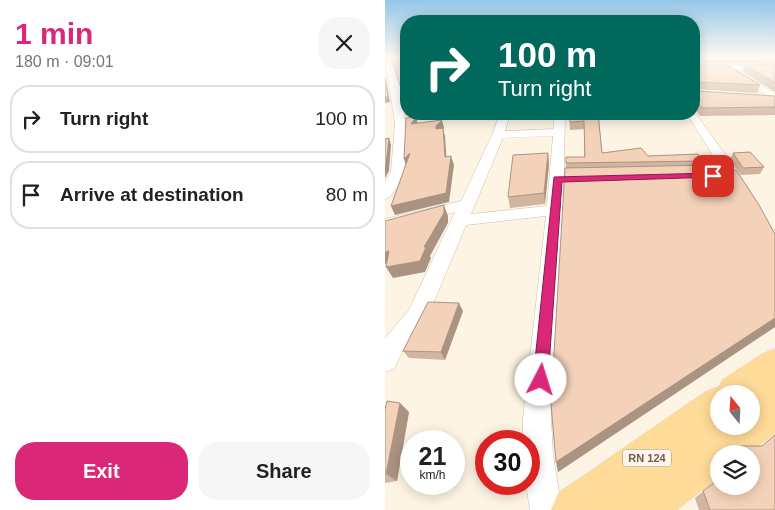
<!DOCTYPE html>
<html lang="en">
<head>
<meta charset="utf-8">
<style>
  :root { --surface:#fff; --page:#f6f6f6; --text:#202124; --muted:#757577; --line:#e0e0e0; --accent:#db2777 }
  body { margin:0; font-family:Arial,sans-serif; background:var(--page); color:var(--text); height:100vh; display:flex; flex-direction:column; font-size:19px; white-space:nowrap }
  * { box-sizing:border-box; margin:0 }
  p { font-size:16px; color:var(--muted) }
  .icon { flex:none; width:28px; height:28px; fill:none; stroke:currentColor; stroke-width:2; stroke-linecap:round; stroke-linejoin:round }
  .map { position:relative; flex:1; overflow:hidden }
  .details { display:flex; flex-direction:column; background:var(--surface); width:385px }
  .details>* { flex:none }
  .hud { position:absolute; left:15px; top:15px; width:300px; height:105px; border-radius:20px; box-shadow:0 2px 12px #0003; background:#00695c; color:#fff; overflow:hidden }
  .needle { width:32px; rotate:342deg }
  .buttons { position:absolute; left:325px; top:385px; display:grid; gap:10px }
  .buttons a { display:grid; place-items:center; width:50px; height:50px; border-radius:50%; background:var(--surface); box-shadow:0 2px 12px #0003; font-size:25px }
  .speed { position:absolute; left:15px; top:430px; display:flex; gap:10px; font-size:25px; font-weight:700; text-align:center }
  .speed>* { display:grid; place-content:center; width:65px; height:65px; border-radius:50%; background:var(--surface); box-shadow:0 2px 12px #0003; line-height:1 }
  .speed small { font-size:12px; font-weight:400 }
  .speed .limit { border:8px solid #d22; background:#fff; color:#111 }
  .pin { position:absolute; display:grid; place-items:center; width:42px; height:42px; color:#fff; margin:-21px; border-radius:10px; box-shadow:0 2px 8px #0006 }
  .me { position:absolute; width:55px; margin:-28px; rotate:5deg; stroke-linejoin:round; filter:drop-shadow(0 0 4px #0008) }
  .turn { display:flex; align-items:center; gap:18px; height:105px; padding:0 15px; font-size:22px }
  .turn .icon { width:65px; height:65px; stroke-width:2.5 }
  .turn b { display:block; font-size:35px; line-height:42px }
  .round { display:grid; place-items:center; flex:none; width:52px; height:52px; border-radius:20px; background:var(--page) }
  .headline { display:flex; align-items:center; justify-content:space-between; height:85px; padding:0 15px }
  h1 { font-size:30px; font-weight:600; line-height:38px; color:var(--accent) }
  .cta { display:flex; gap:10px; margin-top:auto; padding:10px 15px }
  .cta a { flex:1; height:58px; border-radius:20px; background:var(--accent); color:#fff; font-size:20px; font-weight:600; line-height:58px; text-align:center }
  .cta a+a { background:var(--page); color:var(--text) }
  ul { padding:0; list-style:none }
  li { display:flex; align-items:center; gap:15px; height:68px; margin:0 10px 8px; padding:0 5px; border:2px solid var(--line); border-radius:20px }
  li div { flex:1 }
  li b { display:block; font-size:19px }
  li em { font-style:normal }
  main { display:flex; flex:1; min-height:0 }
  .map>svg:first-child { display:block }
</style>
</head>
<body>
<main>
<section class="details">
<div class="headline"><div><h1>1 min</h1><p>180 m · 09:01</p></div><a class="round"><svg class="icon" aria-label="close" viewBox="0 0 24 24"><path d="M6 6l12 12M18 6L6 18"/></svg></a></div>
<ul>
<li><svg class="icon" aria-label="right" viewBox="0 0 24 24"><path d="M7 20v-9h11M14 6l5 5-5 5"/></svg><div><b>Turn right</b></div><em>100 m</em></li>
<li><svg class="icon" aria-label="arrive" viewBox="0 0 24 24"><path d="M6 21V4h12l-3 4 3 4H6"/></svg><div><b>Arrive at destination</b></div><em>80 m</em></li>
</ul>
<div class="cta"><a>Exit</a><a>Share</a></div>
</section>
<div class="map">
<svg width="390" height="510" viewBox="0 0 390 510">
  <rect width="100%" height="100%" fill="#fdf4e3"/>
  <g fill="none" stroke-linecap="round" stroke-linejoin="round">
    <defs>
      <path id="street" d="M0,58C21,67 23,149 20,170C19,179 10,190 5,197L0,199V182L6,172L10,123Z
        M309,65H390V69L309,71Z
        M353,71L390,94V101L350,76V72Z
        M309,111L366,191L363,194H353L350,191L302,114H309Z
        M115,114H125L120,131L168,129L170,114H180L178,210L166,418L168,455L177,510H145L141,484H144V441H138V418L161,216L81,225L40,323L20,346L9,369L0,372V338L24,310L70,212L0,231V219L76,201L107,135ZM168,136L162,206L86,214L118,138Z"/>
      <path id="primary" d="M390,349V433L364,454H334V477L292,510H166L173,493L320,392L335,386L337,380L377,354ZM334,394H366V426H334Z"/>
    </defs>
    <use href="#street" stroke="#d1bdac" stroke-width="1"/>
    <use href="#primary" stroke="#ded7d3" stroke-width="1"/>
    <use href="#street" fill="#fff" fill-rule="evenodd"/>
    <use href="#primary" fill="#ffdb99" fill-rule="evenodd"/>
  </g>
  <path fill="#d2b5a0" d="M21,57V101H20L18,95Z
    M309,57H390V63H309Z
    M309,64L311,66L375,85L372,93L310,89L311,91L390,96V115L315,116L309,107Z
    M390,64V92L358,72L360,65Z
    M184,114H227V117H214L217,153L317,161L316,165L331,170L390,234V327L173,472L181,157H199V129L185,130Z
    M163,153L164,164L160,204L125,208L123,197Z
    M348,153L379,167L375,174L356,175L345,160Z
    M78,311L60,360L24,358L18,351Z
    M15,403L24,412L12,481L0,483V410Z
    M346,446H377L390,510H314L310,498L366,454H338Z"/>
  <path fill="#ab9382" d="M0,76L1,79L5,102L0,103Z
    M31,117L33,124H26Z
    M57,120L59,128L53,133L51,129V126Z
    M58,128L60,136L62,165L60,157Z
    M4,138L6,145L4,171L0,178V166Z
    M25,153L22,168L19,159Z
    M163,153L164,164L160,204L159,193Z
    M66,156L69,165L64,202L10,215L6,206Z
    M59,205L63,216V223L45,256L46,258L40,272L8,278L1,267L39,247Z
    M4,251L10,262L0,264V252Z
    M74,303L78,311L60,360L56,352Z
    M390,318V327L173,472L171,462Z
    M15,403L24,412L12,481L1,474Z"/>
  <path fill="#f4d2ba" stroke="#ab9382" d="M21,57V95H18L7,59Z
    M309,64L311,66L342,65L375,85L311,82L309,84Z
    M390,64V83L360,65Z
    M0,78L3,97H0Z
    M309,84L311,91L390,96V107L317,108L309,96Z
    M184,114H213L217,153L256,148L263,156L313,154L317,161L181,163V157H200L199,121L185,122Z
    M31,117L26,124L57,120L51,126V129L58,128L60,157L66,156L61,193L6,206L25,153L19,159L21,118Z
    M4,138L1,165L0,166V139Z
    M365,152L379,167L358,168L348,153Z
    M163,153L159,193L123,197L128,155Z
    M327,165L331,170H351L374,205L390,234V318L171,462L166,404L180,168Z
    M59,205V213L39,247H41L35,261L1,267L4,251L0,252V221Z
    M43,302L74,303L56,352L18,351Z
    M2,401L15,403L1,474H0V410Z
    M390,435V510H325L318,491L334,479V486H366V454H345L346,446H377Z"/>
  <linearGradient id="sky" x2="0" y2="1"><stop stop-color="#94c6e8"/><stop offset="0.45" stop-color="#fefaf2"/><stop offset="1" stop-color="#fefaf2" stop-opacity="0"/></linearGradient>
  <rect width="390" height="128" fill="url(#sky)"/>
  <path fill="#db2777" stroke="#8e194d" d="M328,173L331,174V177L177,182L163,380L161,386L156,388L150,386L148,380L169,177Z"/>
  <g text-anchor="middle" dominant-baseline="central" stroke-width="4" stroke-linejoin="round" paint-order="stroke">
    <rect fill="#fff7eb" stroke="#a08879" stroke-width="1" x="238" y="449.5" width="48" height="17" rx="4"/>
    <g font-size="11" font-weight="bold" fill="#775948">
      <text x="262" y="458">RN 124</text>
    </g>
  </g>
</svg>
<div class="buttons">
<a><svg class="needle" viewBox="-14 -14 28 28"><path d="M0-13l5 13h-10z" fill="#e53935"/><path d="M0 13l5-13h-10z" fill="#757577"/></svg></a>
<a><svg class="icon" aria-label="layers" viewBox="0 0 24 24"><path d="M12 4l9 5-9 5-9-5zM3 14l9 5 9-5"/></svg></a>
</div>
<div class="speed"><div>21<small>km/h</small></div><div class="limit">30</div></div>
<div class="pin" style="left:328px;top:176px;background:#d93025"><svg class="icon" aria-label="arrive" viewBox="0 0 24 24"><path d="M6 21V4h12l-3 4 3 4H6"/></svg></div>
<svg class="me" style="left:156px;top:380px" viewBox="-20 -20 40 40"><circle r="19" fill="#fff"/><path d="M0-13L10 11 0 6-10 11z" fill="#db2777"/></svg>
<div class="hud">
<div class="turn"><svg class="icon" aria-label="right" viewBox="0 0 24 24"><path d="M7 20v-9h11M14 6l5 5-5 5"/></svg><div><b>100 m</b>Turn right</div></div>
</div>
</div>
</main>
</body>
</html>
